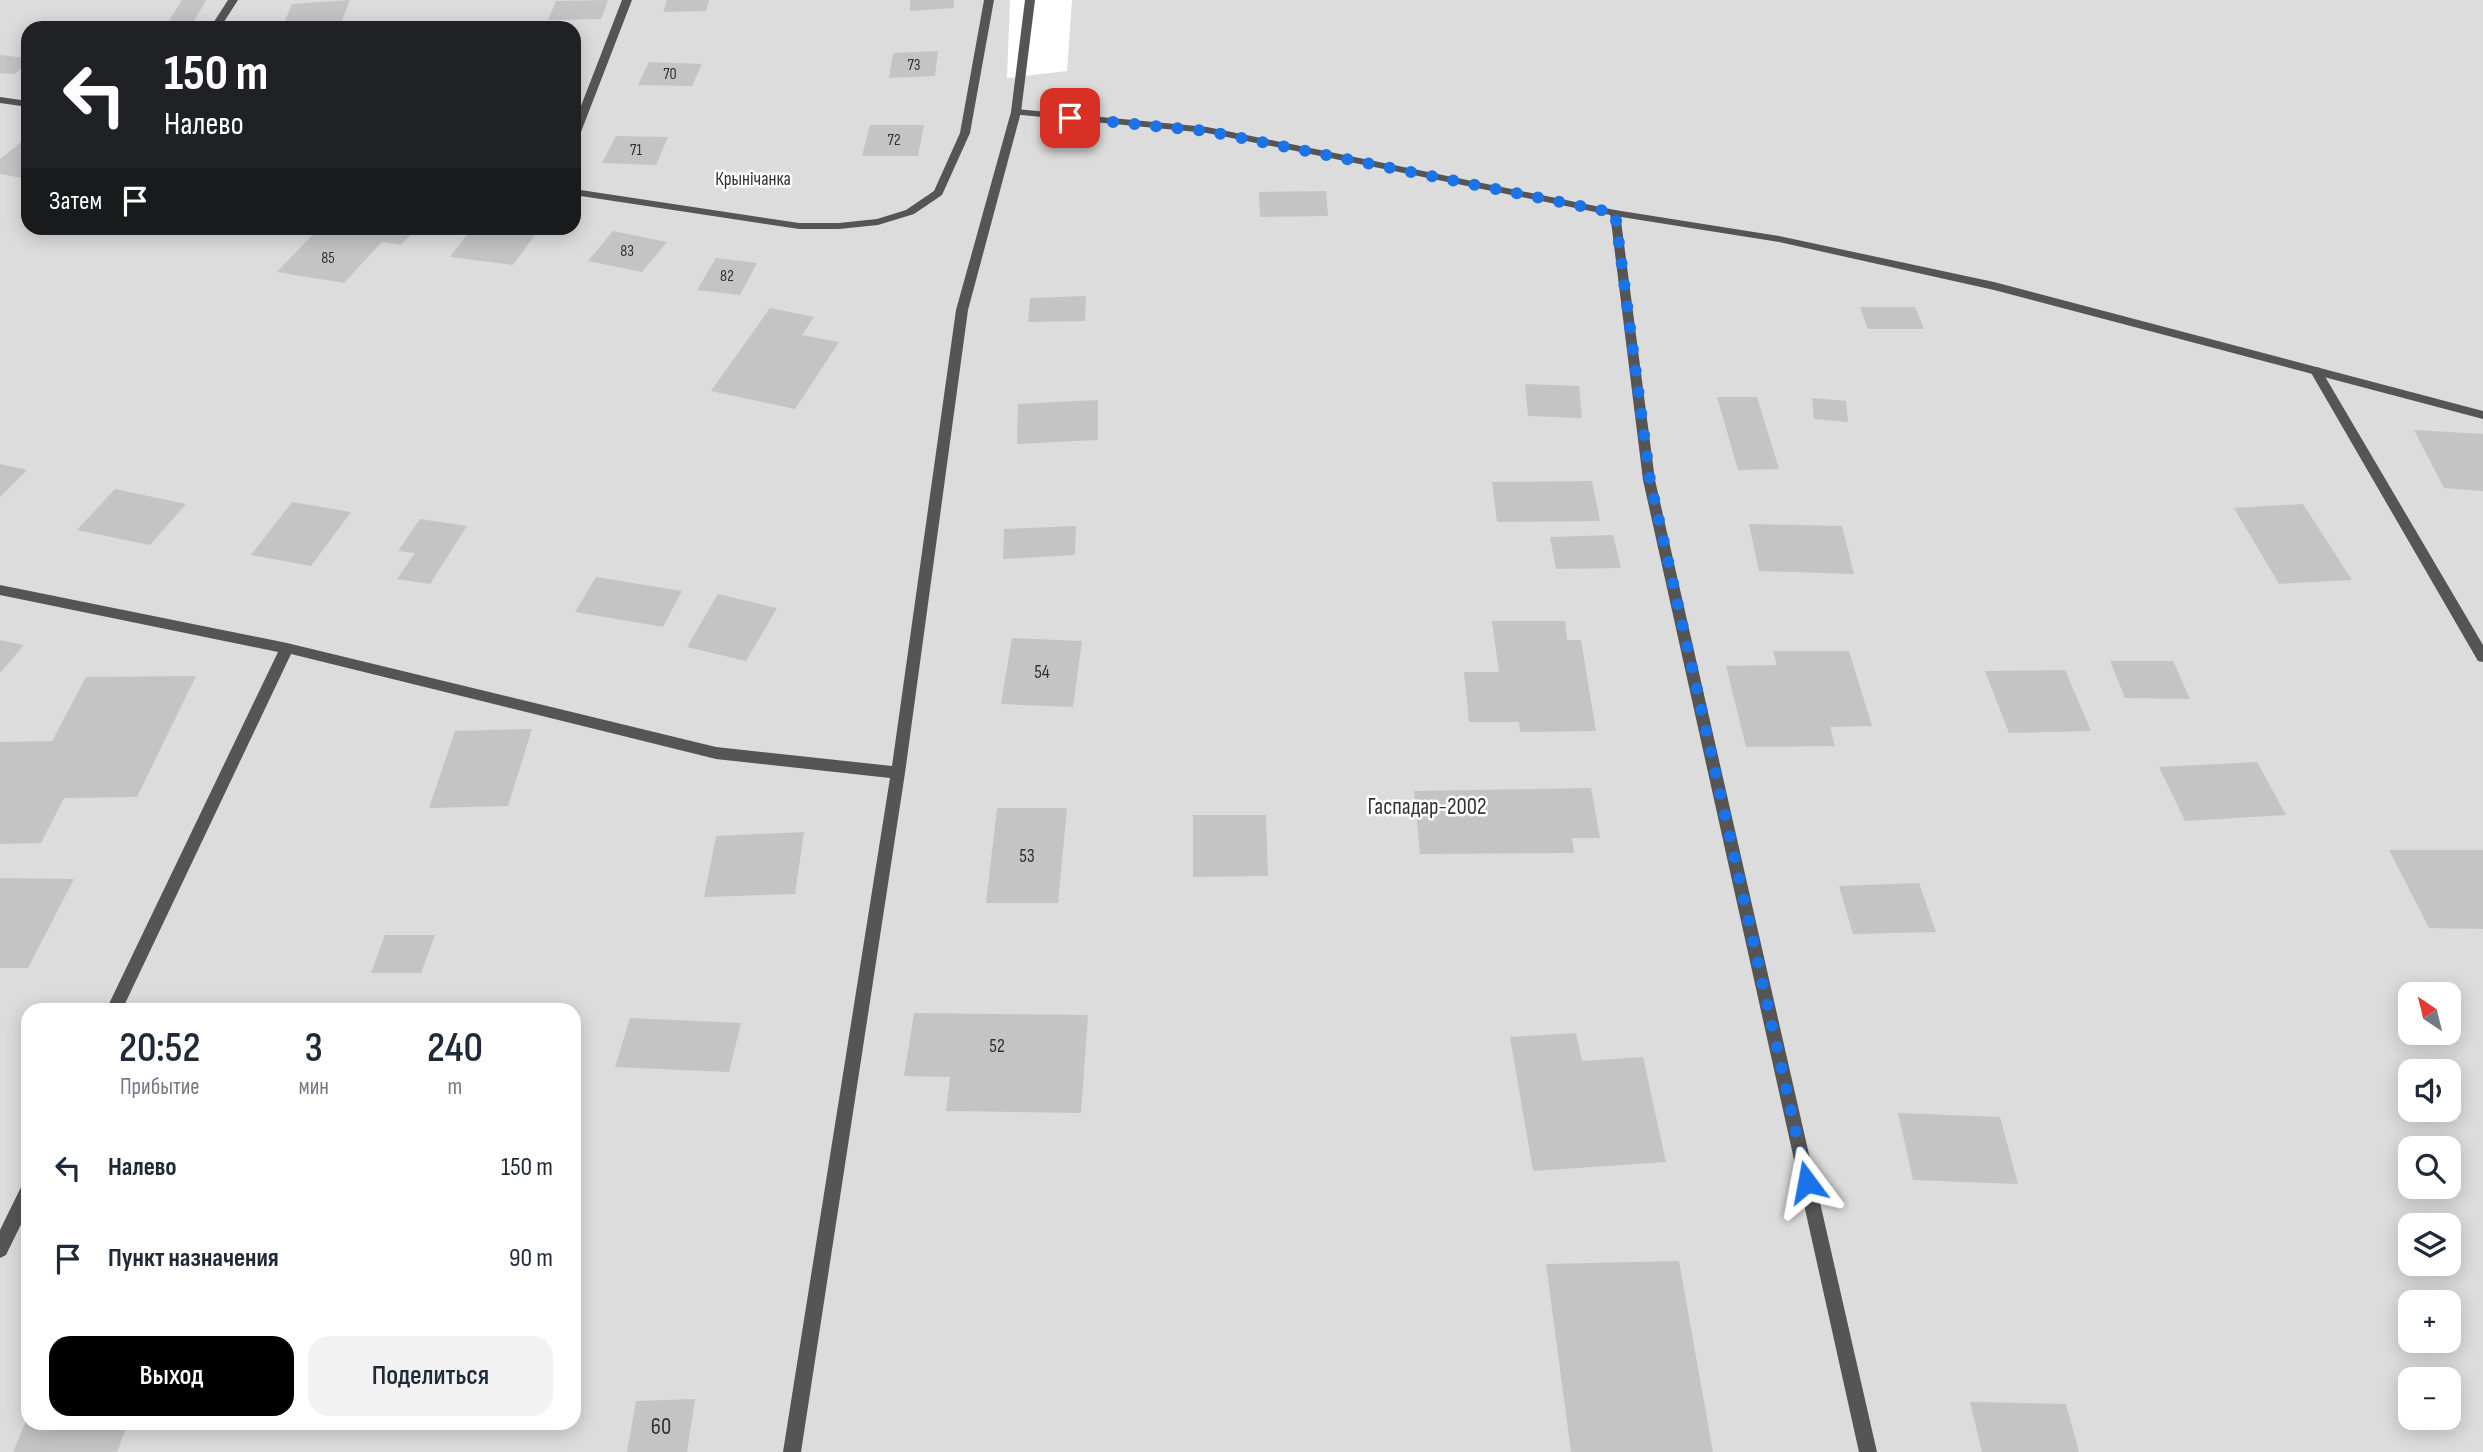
<!DOCTYPE html>
<html lang="ru">
<head>
<meta charset="utf-8">
<style>
  :root { --surface:#fff; --page:#f2f2f3; --text:#1f2937; --muted:#747a83; --accent:#000 }
  body { margin:0; font-family:"Sofia Sans Condensed",sans-serif; background:var(--page); color:var(--text); height:100vh; display:flex; flex-direction:column; font-size:26px; white-space:nowrap }
  * { box-sizing:border-box; margin:0 }
  p { font-size:23px; color:var(--muted) }
  .icon { flex:none; width:38px; height:38px; fill:none; stroke:currentColor; stroke-width:2; stroke-linecap:round; stroke-linejoin:round }
  .map { position:relative; flex:1; overflow:hidden }
  .details { position:absolute; left:21px; top:1003px; width:560px; height:427px; display:flex; flex-direction:column; background:var(--surface); border-radius:21px; box-shadow:0 4px 18px #0003 }
  .details>* { flex:none }
  .banner { position:absolute; left:21px; top:21px; width:560px; height:214px; border-radius:21px; box-shadow:0 4px 18px #0003; background:#202124; color:#fff; overflow:hidden }
  .needle { width:46px; rotate:325deg }
  .buttons { position:absolute; left:2398px; top:982px; display:grid; gap:14px }
  .buttons a { display:grid; place-items:center; width:63px; height:63px; border-radius:14px; background:var(--surface); box-shadow:0 4px 18px #0003; font-size:35px }
  .pin { position:absolute; display:grid; place-items:center; width:60px; height:60px; color:#fff; margin:-30px; border-radius:14px; box-shadow:0 4px 10px #0006 }
  .me { position:absolute; width:77px; margin:-38px; rotate:347deg; stroke-linejoin:round; filter:drop-shadow(0 0 5px #0008) }
  .turn { display:flex; align-items:center; gap:24px; height:147px; padding:0 28px; font-size:32px }
  .turn .icon { width:91px; height:91px; stroke-width:2.5 }
  .turn b { display:block; font-size:49px; line-height:60px }
  .then { display:flex; align-items:center; height:66px; padding:0 28px; background:#0003; gap:14px; font-size:26px }
  .eta { display:flex; justify-content:space-evenly; align-items:center; height:119px; text-align:center }
  .eta b { font-size:42px; font-weight:600; line-height:49px }
  .action { display:flex; gap:14px; margin-top:auto; padding:14px 28px }
  .action a { flex:1; height:80px; border-radius:21px; background:var(--accent); color:#fff; font-size:28px; font-weight:600; line-height:80px; text-align:center }
  .action a+a { background:var(--page); color:var(--text) }
  ul { padding:0; list-style:none }
  li { display:flex; align-items:center; gap:21px; height:91px; padding:0 28px }
  li div { flex:1 }
  li b { display:block; font-size:26px }
  li em { font-style:normal }
  .map>svg:first-child { display:block }
</style>
</head>
<body>
<div class="map">
<svg width="2483" height="1452" viewBox="0 0 2483 1452">
  <rect width="100%" height="100%" fill="#fff"/>
  <path fill="#dcdcdc" fill-rule="evenodd" d="M0,0H1010L1007,78L1067,71L1072,0H2483V1452H0ZM28,28H574V228H28ZM2410,994H2448V1032H2410ZM28,1010H574V1423H28ZM2410,1071H2448V1110H2410ZM2410,1148H2448V1186H2410ZM2410,1225H2448V1264H2410ZM2410,1302H2448V1340H2410ZM2410,1379H2448V1418H2410Z"/>
  <path fill="#c4c4c4" d="M182,0H206L194,21L168,22Z
    M350,0L340,26L282,28L292,4Z
    M608,0L601,19L548,20L556,1Z
    M667,0H709L706,11L663,12Z
    M910,0H954V8L910,11Z
    M938,51L935,76L889,78L893,53Z
    M0,55L28,58V62L15,74L0,73Z
    M649,62L702,64L692,86L638,85Z
    M870,125H924L918,156H862Z
    M616,136L668,137L656,165L602,163Z
    M26,138L28,179L0,174V159Z
    M1326,191L1328,216L1260,217L1259,192Z
    M319,228H417L401,245L382,242L344,283L277,272Z
    M472,228H540L513,265L450,257Z
    M613,231L667,242L642,272L588,261Z
    M716,258L757,263L740,295L697,290Z
    M1086,296L1085,321L1028,322L1030,298Z
    M1860,307H1915L1924,329H1868Z
    M770,308L814,317L802,335L839,342L795,409L711,391Z
    M1525,384L1579,386L1582,418L1528,416Z
    M1717,397H1757L1779,469L1738,470Z
    M1812,398L1846,401L1848,422L1814,419Z
    M1098,400V440L1017,444L1018,404Z
    M2414,430L2483,434V491L2444,488Z
    M0,464L27,470L0,497Z
    M1592,481L1600,521L1497,522L1492,482Z
    M115,489L186,504L150,545L77,530Z
    M292,502L351,512L311,566L251,555Z
    M2303,504L2352,580L2279,584L2234,508Z
    M420,519L467,526L430,584L397,579L415,553L398,551Z
    M1749,524L1842,526L1854,574L1759,571Z
    M1076,526L1075,555L1003,559L1004,529Z
    M1613,535L1621,568L1556,569L1550,537Z
    M596,577L682,591L663,627L575,612Z
    M718,594L777,608L746,661L687,647Z
    M1492,621H1565L1567,640H1581L1596,731L1520,732L1519,722H1469L1464,672H1499Z
    M1012,638L1082,641L1073,707L1001,704Z
    M0,640L24,645L0,673Z
    M1773,651H1849L1872,726L1830,727L1835,746L1746,747L1726,666L1777,665Z
    M2110,661H2173L2190,699L2125,698Z
    M2065,670L2091,731L2009,733L1985,671Z
    M196,676L137,797L64,798L41,843L0,844V742L52,741L86,677Z
    M532,729L508,806L429,808L455,731Z
    M2257,762L2286,815L2185,821L2159,767Z
    M1591,788L1600,838H1572L1574,853L1420,854L1414,791Z
    M997,808H1067L1058,903H986Z
    M1193,815H1266L1268,876L1193,877Z
    M804,832L795,894L704,897L716,836Z
    M2389,850H2483V929L2429,928Z
    M0,878L74,879L28,968H0Z
    M1919,883L1936,932L1853,934L1839,886Z
    M385,935H435L421,973H371Z
    M914,1013L1088,1015L1081,1113L946,1111L950,1077L904,1076Z
    M630,1018L741,1023L729,1072L615,1067Z
    M1576,1033L1582,1061L1643,1057L1666,1162L1533,1171L1510,1037Z
    M1898,1113L2000,1117L2018,1184L1913,1180Z
    M1679,1261L1713,1452H1571L1546,1264Z
    M695,1399L687,1452H627L636,1401Z
    M1970,1402L2066,1404L2079,1452H1982Z
    M28,1416V1423H128L117,1452H13Z"/>
  <g fill="none" stroke-linecap="round" stroke-linejoin="round">
    <path fill="#555" fill-rule="evenodd" d="M228,0H238L220,28H210Z
      M622,0H632L579,137L574,140V124Z
      M984,0H994L970,133L942,195L914,214L878,225L839,229H799L574,195V189L799,223H839L877,219L906,210L934,191L960,133Z
      M0,97L28,101V107L0,103Z
      M1016,109L1207,127L1615,210L1779,236L1994,282L2483,411V419L1994,290L1779,242L1615,216L1207,133L1012,114V110Z"/>
    <path fill="#555" fill-rule="evenodd" d="M1025,0H1035L1021,112L968,310L905,773L801,1452H783L890,778L716,759L291,654L122,1010H106L278,652L0,595V585L287,643L716,747L892,766L956,310L1011,112Z
      M1615,210L1620,213L1655,480L1877,1452H1859L1643,480L1610,213Z
      M2316,367L2320,368L2483,645V662L2478,661L2310,371Z
      M28,1182V1210L6,1255L0,1258V1230L22,1185Z"/>
  </g>
  <g fill="none" stroke-linecap="round" stroke-linejoin="round">
    <path stroke="#1a73e8" stroke-width="12" stroke-dasharray="0 21.6" d="M1070,118L1207,131L1615,213L1650,480L1807,1182"/>
  </g>
  <g text-anchor="middle" dominant-baseline="central" stroke-width="5" stroke-linejoin="round" paint-order="stroke">
    <g font-size="16" fill="#313131">
      <text x="914" y="65">73</text>
      <text x="670" y="74">70</text>
      <text x="894" y="140">72</text>
      <text x="636" y="150">71</text>
      <text x="627" y="251">83</text>
      <text x="328" y="258">85</text>
      <text x="727" y="276">82</text>
    </g>
    <g font-size="19" fill="#333" stroke="#fff">
      <text x="753" y="179">Крынічанка</text>
    </g>
    <g font-size="19" fill="#313131">
      <text x="1042" y="672">54</text>
      <text x="1027" y="856">53</text>
      <text x="997" y="1046">52</text>
    </g>
    <g font-size="23" fill="#333" stroke="#fff">
      <text x="1427" y="807">Гаспадар-2002</text>
    </g>
    <g font-size="23" fill="#313131">
      <text x="661" y="1427">60</text>
    </g>
  </g>
</svg>
<div class="buttons">
<a><svg class="needle" viewBox="-14 -14 28 28"><path d="M0-13l5 13h-10z" fill="#e53935"/><path d="M0 13l5-13h-10z" fill="#747a83"/></svg></a>
<a><svg class="icon" aria-label="sound" viewBox="0 0 24 24"><path d="M4 9h4l5-4v14l-5-4H4zM17 9q2 3 0 6"/></svg></a>
<a><svg class="icon" aria-label="search" viewBox="0 0 24 24"><circle cx="10" cy="10" r="6"/><path d="M15 15l6 6"/></svg></a>
<a><svg class="icon" aria-label="layers" viewBox="0 0 24 24"><path d="M12 4l9 5-9 5-9-5zM3 14l9 5 9-5"/></svg></a>
<a>+</a>
<a>−</a>
</div>
<div class="pin" style="left:1070px;top:118px;background:#d93025"><svg class="icon" aria-label="arrive" viewBox="0 0 24 24"><path d="M6 21V4h12l-3 4 3 4H6"/></svg></div>
<svg class="me" style="left:1807px;top:1182px" viewBox="-20 -20 40 40"><path d="M0-17L14 15 0 8-14 15z" fill="#1a73e8" stroke="#fff" stroke-width="4"/></svg>
<div class="banner">
<div class="turn"><svg class="icon" aria-label="left" viewBox="0 0 24 24"><path d="M17 20v-9H6M10 6l-5 5 5 5"/></svg><div><b>150 m</b>Налево</div></div>
<div class="then">Затем<svg class="icon" aria-label="arrive" viewBox="0 0 24 24"><path d="M6 21V4h12l-3 4 3 4H6"/></svg></div>
</div>
<section class="details">
<div class="eta">
<div><b>20:52</b><p>Прибытие</p></div>
<div><b>3</b><p>мин</p></div>
<div><b>240</b><p>m</p></div>
</div>
<ul>
<li><svg class="icon" aria-label="left" viewBox="0 0 24 24"><path d="M17 20v-9H6M10 6l-5 5 5 5"/></svg><div><b>Налево</b></div><em>150 m</em></li>
<li><svg class="icon" aria-label="arrive" viewBox="0 0 24 24"><path d="M6 21V4h12l-3 4 3 4H6"/></svg><div><b>Пункт назначения</b></div><em>90 m</em></li>
</ul>
<div class="action"><a>Выход</a><a>Поделиться</a></div>
</section>
</div>
</body>
</html>
